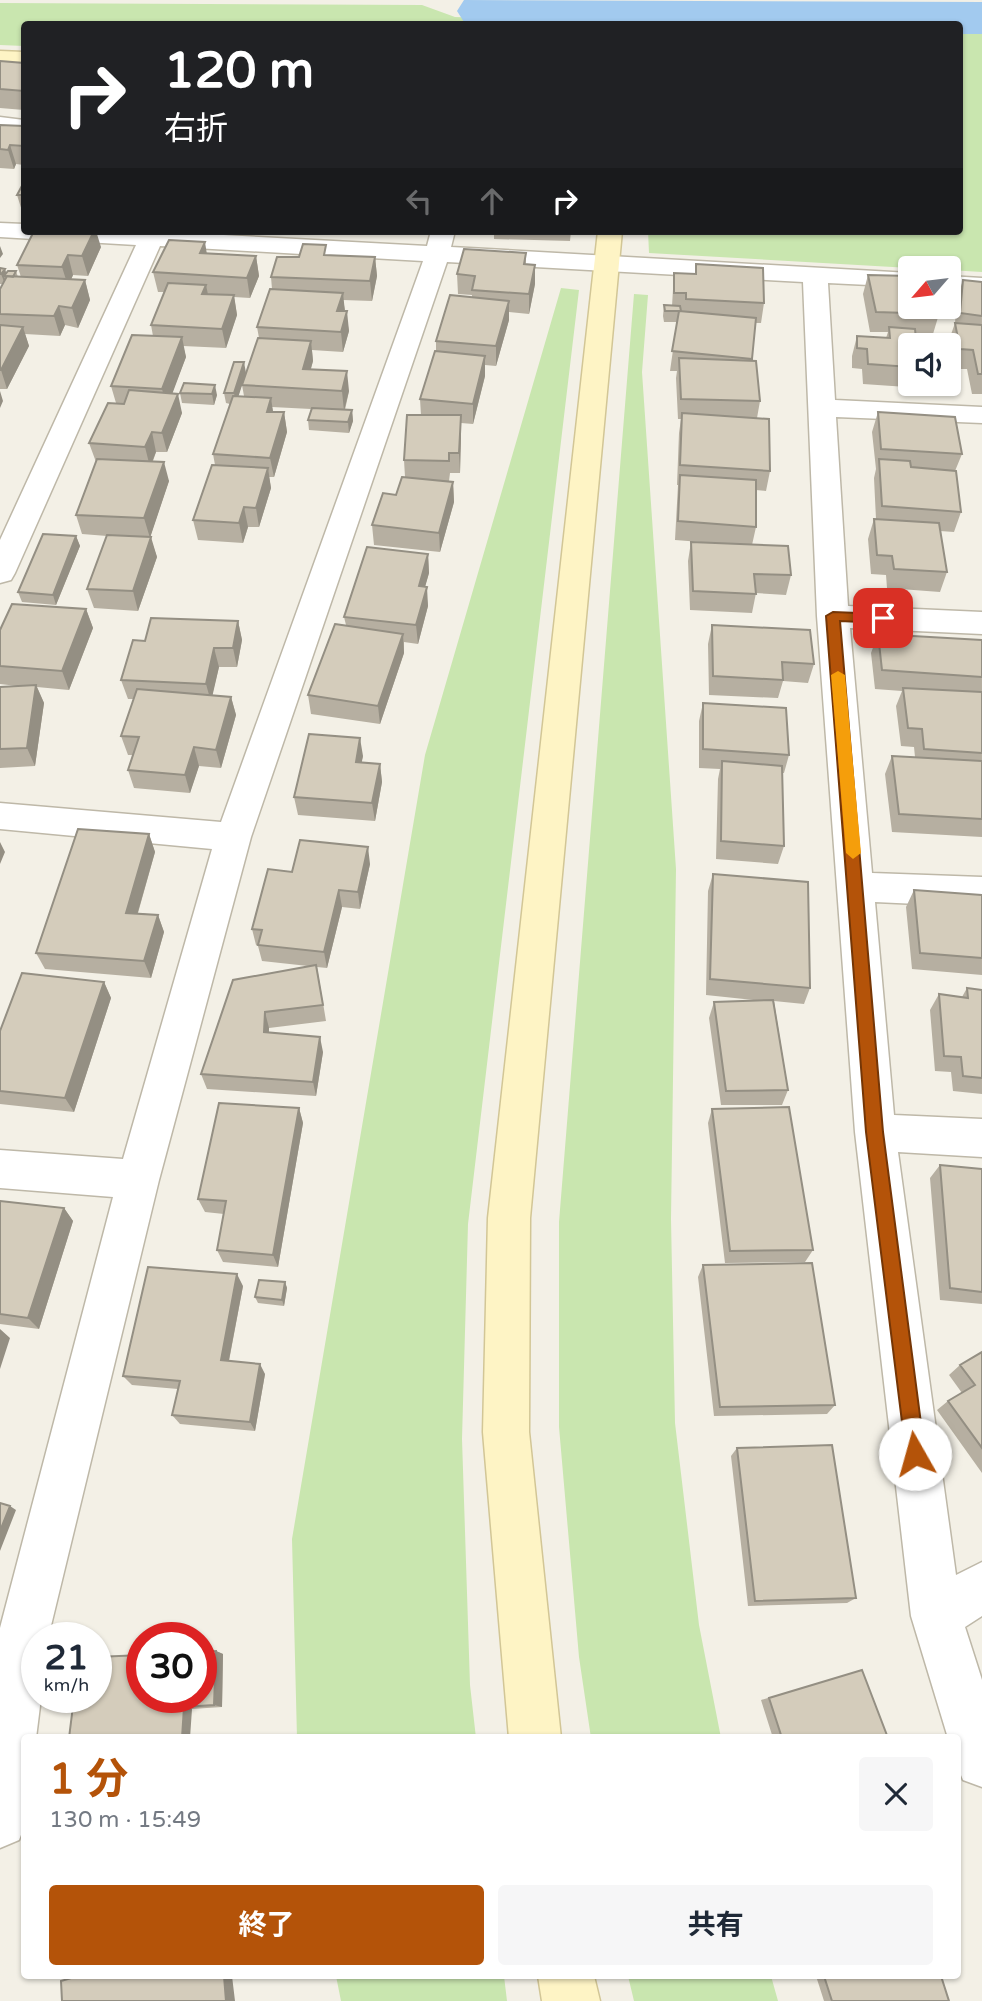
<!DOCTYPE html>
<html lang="ja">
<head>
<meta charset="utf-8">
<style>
  :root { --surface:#fff; --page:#f6f6f7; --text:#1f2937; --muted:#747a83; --accent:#b45309 }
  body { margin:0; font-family:"Varela Round","Noto Sans JP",sans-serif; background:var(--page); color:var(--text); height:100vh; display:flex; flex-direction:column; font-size:26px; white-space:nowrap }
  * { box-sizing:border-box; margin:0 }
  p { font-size:23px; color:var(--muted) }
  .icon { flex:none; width:38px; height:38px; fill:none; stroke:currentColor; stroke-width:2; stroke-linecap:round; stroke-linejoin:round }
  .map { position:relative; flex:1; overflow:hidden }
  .details { position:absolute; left:21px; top:1734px; width:940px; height:245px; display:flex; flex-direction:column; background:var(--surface); border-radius:7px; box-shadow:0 2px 5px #0004 }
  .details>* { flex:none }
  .top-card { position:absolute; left:21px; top:21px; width:942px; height:214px; border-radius:7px; box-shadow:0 2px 5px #0004; background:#202124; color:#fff; overflow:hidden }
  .needle { width:46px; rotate:242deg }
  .tools { position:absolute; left:898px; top:256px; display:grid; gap:14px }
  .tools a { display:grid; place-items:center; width:63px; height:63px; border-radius:7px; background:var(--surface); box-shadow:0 2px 5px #0004; font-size:35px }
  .speed { position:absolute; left:21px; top:1622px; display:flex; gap:14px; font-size:35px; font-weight:700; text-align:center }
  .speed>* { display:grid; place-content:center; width:91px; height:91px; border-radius:50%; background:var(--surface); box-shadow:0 2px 5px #0004; line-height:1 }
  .speed small { font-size:18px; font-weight:400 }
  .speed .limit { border:10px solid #d22; background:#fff; color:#111 }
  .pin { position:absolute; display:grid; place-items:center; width:60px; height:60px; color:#fff; margin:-30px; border-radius:14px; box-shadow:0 4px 10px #0006 }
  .me { position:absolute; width:77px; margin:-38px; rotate:353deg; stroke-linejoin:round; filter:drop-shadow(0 0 5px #0008) }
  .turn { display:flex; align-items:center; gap:24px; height:147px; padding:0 28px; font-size:32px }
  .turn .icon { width:91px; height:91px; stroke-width:2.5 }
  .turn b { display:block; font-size:49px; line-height:60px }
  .lanes { display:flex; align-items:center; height:66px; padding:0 28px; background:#0003; justify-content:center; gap:35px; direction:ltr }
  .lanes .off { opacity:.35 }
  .round { display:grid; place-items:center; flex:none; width:74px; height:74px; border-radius:7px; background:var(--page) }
  .head { display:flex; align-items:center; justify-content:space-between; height:119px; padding:0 28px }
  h1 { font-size:42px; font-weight:700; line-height:52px; color:var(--accent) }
  .button { display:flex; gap:14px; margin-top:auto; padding:14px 28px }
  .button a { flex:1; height:80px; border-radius:7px; background:var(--accent); color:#fff; font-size:28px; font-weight:700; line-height:80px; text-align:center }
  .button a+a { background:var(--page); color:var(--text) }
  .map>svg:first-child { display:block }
</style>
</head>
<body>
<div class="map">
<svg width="982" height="2001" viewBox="0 0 982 2001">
  <rect width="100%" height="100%" fill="#f3f0e6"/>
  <path fill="#c9e6af" d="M0,3L422,5L455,17L734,24H24V46L0,45Z
    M959,30L982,31V272L949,270L948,268H910L649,253L648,231H959Z
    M561,288L579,290L468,1224L462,1439L470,1685L476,1738H297L292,1539L425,755Z
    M634,294L648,295L642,372L676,869L671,1219L675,1423L699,1625L721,1738H591L579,1657L559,1427V1222Z
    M336,1976H504L507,2001H341Z
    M628,1976H771L778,2001H634Z"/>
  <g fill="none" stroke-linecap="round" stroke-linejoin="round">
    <path fill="#a2caef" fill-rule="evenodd" d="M464,0L982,2V34H959V24H473L464,22L457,11Z"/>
    <defs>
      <path id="street" d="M0,117L24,120V132L0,131Z
        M0,223L24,224V231H150L427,246L431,231H455L451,247L910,273V287L828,283L835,400L982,407V423L836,417L848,606L982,612V634L850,628L872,873L982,877V907L875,902L894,1115L982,1119V1157L898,1152L956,1575L982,1562V1616L965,1627L982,1680V1787L963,1780L957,1765V1738H948L911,1616L855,1132L817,616L803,282L447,262L251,837L159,1180L48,1638H37V1698H41L36,1738H24V1827L19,1840L0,1848V1628L113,1197L0,1188V1150L123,1159L212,849L0,829V803L221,822L423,261L160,246L15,573L11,580L0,583V540L136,245L0,237Z
        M948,276L982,278V292L948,290Z"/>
      <path id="secondary" d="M0,51L24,52V64L0,63Z
        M598,231H622L530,1218L529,1432L561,1738H509L483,1432L488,1218Z
        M538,1976H594L600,2001H542Z"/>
    </defs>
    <use href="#street" stroke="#beb8a8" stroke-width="3"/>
    <use href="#secondary" stroke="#d2c696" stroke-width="3"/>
    <use href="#street" fill="#fff" fill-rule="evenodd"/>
    <use href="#secondary" fill="#fef4c5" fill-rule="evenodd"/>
  </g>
  <path fill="#b6afa1" d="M0,61L24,63V110L0,108Z
    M0,125L24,126V165L16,164L14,169L0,168Z
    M24,182V214H23L17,195Z
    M494,231H571L570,241L494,239Z
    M101,247L88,276L73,275L71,280H85L90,300L78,328L65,325L60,336L25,334L29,346L7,389H0V289L3,284H0V268L5,269L6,273L16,271L18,277H21L17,265Z
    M207,253L256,256L259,276L250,298L234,297L237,315L226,348L183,346L186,357L172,393L182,413L167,452H156L153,461L169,481L150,537L157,557L138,611L94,608L87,589L107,536L82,534L76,515L96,462L89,443L116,403L111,386L153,336L151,325L164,292H158L153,272Z
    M526,253V264L535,284L529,314L509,312V320L496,366L485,365V376L473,424L461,423L460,473H450L449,481H436L453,482L454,502L440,552L374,545L372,525L396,495L405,477L404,460L421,415L420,399L436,351V341L472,297V295L458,294L457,274Z
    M327,255L375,257L377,276L372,301L343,300L349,331L343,352L312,350L313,361L311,369L349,391L345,410H352L353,421L349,433L309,430L308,420L311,409L272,407L273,412H284L287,432L274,477H269L271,488L259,527H248L243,543L198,540L193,520L215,465L213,454L230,404L226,403L224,393L246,373L238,396H244L242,385L259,338L257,327L272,289L271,277L299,257Z
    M696,264L764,303L761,323H755L751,361L760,401L757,418L770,471L766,491L756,490V527L752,545L791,575L786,595L756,593L752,613L690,610L688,561L691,542L714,543L675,540L678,485H677L679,433L681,419H678L676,378L677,371H670L677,322H664L663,316L664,305L672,306L674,273L695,274Z
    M868,275L939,314L933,334L915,333L910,345V383H938L936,389L863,384L862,369L852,368V356L857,336L886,338L888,332H870L863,294Z
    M963,280L982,282V394H972L967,369H954L948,343L955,323L957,299Z
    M184,383L217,395L214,405L182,403L180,393Z
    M878,412L962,454L955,471L961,512L954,532L940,531L947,572L940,592L887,588L886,575L871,574L868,539L874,519H876L874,478L876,469L872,432Z
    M76,536L80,546L56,605L22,602L18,592Z
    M428,554L429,573L425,586L428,606L418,644L404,642V653L380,724L311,714L308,695L346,625L344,617Z
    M86,609L93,628L69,690L37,687L44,703L35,766L0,768V687L17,686L0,684V630Z
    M238,621L242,640L237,667H219L212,695L231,697L236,715L221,768L199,766L190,793L134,788L128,770L133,755H128L121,736L134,699H128L121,680L145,641Z
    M712,625L814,664L808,683L783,681L778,698L709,695L708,644Z
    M878,634L982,640V837L892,832L885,774L892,756L915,757L914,747L901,746L896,706L902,691L875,689L871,653Z
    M703,703L789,755L784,773H782L784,846L778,864L716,859L718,779L720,769L699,768V721Z
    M363,756L361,763L380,764L382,782L375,821L298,815L294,797Z
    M149,834L155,852L138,913L158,915L164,932L151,978L45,969L36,953Z
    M370,864L360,909L342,907L327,968L317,967L326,1021L269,1028V1033L323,1052L316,1096L207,1089L201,1074L308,966L262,961L258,946L256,945L252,929L292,872Z
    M713,874L810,988L804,1004L774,1001L788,1090L782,1105H721L709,1018L714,1002L763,1001L706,995L708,891Z
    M914,890L982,895V975L912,969L906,907Z
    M104,982L111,998L74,1112L0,1104V1031Z
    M967,988L982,990V1094L953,1091L951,1072L935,1071L930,1010L939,994L962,997Z
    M299,1108L303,1123L278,1267L223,1262L217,1250L224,1214L205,1212L198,1199Z
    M712,1109L813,1250L805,1262L725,1263L708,1123Z
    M940,1165L982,1169V1304L940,1300L930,1178Z
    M0,1201L64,1208L73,1221L39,1329L0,1324Z
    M703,1265L835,1405L827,1414L714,1416L698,1277Z
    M285,1282L287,1288L284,1306L258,1303L255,1297Z
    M243,1286L229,1361L265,1374L255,1431L180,1424L172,1415L178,1389L132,1385L123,1376Z
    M982,1352V1473L937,1410L948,1401L962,1393L949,1375L960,1365Z
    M737,1448L856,1598L847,1603L748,1606L731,1456Z
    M216,1651L223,1654L222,1707L192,1709L69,1738Z
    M862,1670L888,1738H773L761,1700Z
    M816,1976H941L949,2001H824Z"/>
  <path fill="#948f83" d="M10,145L16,164L14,169L8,150Z
    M94,231H96L101,247L88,276L82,256Z
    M205,242L208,261L200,253Z
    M0,246L3,254L0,258Z
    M68,255L73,275L68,286L62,267Z
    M256,256L259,276L250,298L247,278Z
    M375,257L377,276L372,301L370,281Z
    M535,265V284L529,314V294Z
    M5,269L7,276H4L6,282L5,284L1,274Z
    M85,280L90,300L78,328L72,308Z
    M206,285L210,304L202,294Z
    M343,293L345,312L337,311Z
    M234,295L237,315L226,348L222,329Z
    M509,301V320L496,366V346Z
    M59,306L65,325L60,336L54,316Z
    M347,311L349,331L343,352L341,332Z
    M23,327L29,346L7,389L1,370Z
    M182,337L186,357L167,408L162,389Z
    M311,341L313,361L305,388L303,369Z
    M485,356V376L473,424V404Z
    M244,362L246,373L236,404L234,393Z
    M347,371L349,391L344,411L342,391Z
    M215,385L217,395L214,405L212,394Z
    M0,391L3,401L0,408Z
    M178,394L182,413L167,452L162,433Z
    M271,398L274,418L267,412Z
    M352,410L353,421L349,433L348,422Z
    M284,412L287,432L274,477L270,458Z
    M461,415V435L460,473L459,453Z
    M152,432L156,452L150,467L145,447Z
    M164,462L169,481L150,538L144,518Z
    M268,468L271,488L259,527L256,508Z
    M453,482L454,502L440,552L439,533Z
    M244,507L248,527L243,543L239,523Z
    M76,536L80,546L56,605L53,595Z
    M151,537L157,557L138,611L133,591Z
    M428,554L429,573L420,605L419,586Z
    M427,587L428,606L418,644L416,625Z
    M86,609L93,628L69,690L62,671Z
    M238,621L242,640L237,667L233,648Z
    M403,634L404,653L380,724L378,706Z
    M214,648L219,667L211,702L206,684Z
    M36,685L44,703L35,766L27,748Z
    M231,697L236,715L221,768L216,750Z
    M360,738L363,756L358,781L356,762Z
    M194,747L199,766L190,793L185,775Z
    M380,764L382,782L375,821L372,803Z
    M149,834L155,852L133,929L126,913Z
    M0,842L5,852L0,864Z
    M368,847L370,864L360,909L358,892Z
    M339,890L342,907L327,968L324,952Z
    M158,915L164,932L151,978L144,961Z
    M104,982L111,998L74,1112L65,1098Z
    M265,1012L269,1028L268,1048L264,1032Z
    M320,1037L323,1052L316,1096L313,1082Z
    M299,1108L303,1123L278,1267L273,1255Z
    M64,1208L73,1221L39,1329L28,1318Z
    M237,1274L243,1286L227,1370L221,1360Z
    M285,1282L287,1288L284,1306L282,1300Z
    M0,1329L10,1338L0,1369Z
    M260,1364L265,1374L255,1431L250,1422Z
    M10,1506L16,1510L0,1551V1531Z
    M216,1651L223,1654L222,1707L214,1705Z
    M184,1707L192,1709L190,1738H182Z
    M224,1976H232L235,2001H226Z"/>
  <path fill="#d4ccbb" stroke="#948f83" stroke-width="2" d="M0,61L24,63V91L0,89Z
    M0,125L24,126V146L10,145L8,150L0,149Z
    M24,182V195H17Z
    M34,231H94L82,256L68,255L62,267L17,265Z
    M169,240L205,242L200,253L256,256L247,278L153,272Z
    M303,244L326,245L324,255L375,257L370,281L271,277L277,257H299Z
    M464,249L526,253L524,264L535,265L529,294L472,290L475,276L457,274Z
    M696,264L763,268L764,303L686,299V293H674V273L696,274Z
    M0,268L5,269L1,274H0Z
    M8,271H16L13,277L4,276Z
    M868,275L910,276V306H937L939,314L876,312Z
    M7,276L85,280L72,308L59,306L54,316L0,314V289Z
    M963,280L982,282V316L960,313Z
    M168,283L206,285L202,294L234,295L222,329L151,325Z
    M270,289L343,293L337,311H347L341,332L257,327Z
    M450,295L509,301L496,346L436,341Z
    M664,305L680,306L681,311H665Z
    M679,311L756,318L752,359L672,351Z
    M955,323L982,325V374H978L973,350L960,349Z
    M0,325L23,327L1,370H0Z
    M889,327L915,329L916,339L939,341L940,345H910V367L868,364L867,349L857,348V336L890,338Z
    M132,335L182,337L162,389L111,386Z
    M258,338L311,341L303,369L347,371L342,391L242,385Z
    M435,351L485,356L473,404L420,399Z
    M679,358L756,361L760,401L681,399Z
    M234,362H244L234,393H224Z
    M184,383L215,385L212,394L180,393Z
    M129,390L178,394L162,433L152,432L145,447L89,443L108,403L124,404Z
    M233,396L271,398L267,412H284L270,458L213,454Z
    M312,408L352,410L348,422L308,420Z
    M878,412L955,417L962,454L881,449Z
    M682,413L769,419L770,471L680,465Z
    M407,415H461L459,453H449V461L404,460Z
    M97,459L164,462L144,518L76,515Z
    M879,459L910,461L911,467L956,471L961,512L882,506Z
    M212,465L268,468L256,508L244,507L239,523L193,520Z
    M680,475L756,480V527L678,521Z
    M402,477L453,482L439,533L372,525L383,493L396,495Z
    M874,519L939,523L947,572L894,569L892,556L877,555Z
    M43,534L76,536L53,595L18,592Z
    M107,535L151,537L133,591L87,589Z
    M691,542L788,546L791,575L754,574L756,594L693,591Z
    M367,547L428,554L419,586L427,587L416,625L344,617Z
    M12,604L86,609L62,671L0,666V630Z
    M151,618L238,621L233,648H214L206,684L121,680L133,640L145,641Z
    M335,624L403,634L378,706L308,695Z
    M712,625L810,630L814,664L782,662L783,680L713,676Z
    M878,634L982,640V677L882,670Z
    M36,685L27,748L0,749V687Z
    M903,688L982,692V753L924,749L922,729L908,728Z
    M137,689L231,697L216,750L194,747L185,775L128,770L139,737L121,736Z
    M703,703L786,708L789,755L703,749Z
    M309,734L360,738L356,762L380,764L372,803L294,797Z
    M892,756L982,761V819L899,814Z
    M722,761L782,766L784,846L721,841Z
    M78,829L149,834L126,913L158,915L144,961L36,953Z
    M300,840L368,847L358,892L339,890L324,952L258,945L262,930L252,929L268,869L292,872Z
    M713,874L808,882L810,988L710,979Z
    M914,890L982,895V958L920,953Z
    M316,965L323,1005L265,1012L264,1032L320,1037L313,1082L201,1074L233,980Z
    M22,973L104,982L65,1098L0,1091V1031Z
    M967,988L982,990V1078L963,1076L961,1057L944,1056L939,994L968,998Z
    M773,1000L788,1090L726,1091L714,1002Z
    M219,1103L299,1108L273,1255L217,1250L226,1201L198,1199Z
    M789,1107L813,1250L730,1251L712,1109Z
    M940,1165L982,1169V1292L950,1288Z
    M0,1201L64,1208L28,1318L0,1314Z
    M812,1263L835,1405L720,1407L703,1265Z
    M148,1267L237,1274L221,1360L260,1364L250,1422L172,1415L180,1381L123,1376Z
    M259,1280L285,1282L282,1300L255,1297Z
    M982,1352V1448L948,1401L975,1385L960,1365Z
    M832,1445L856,1598L755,1601L737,1448Z
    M0,1503L10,1506L0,1531Z
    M216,1651L214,1705L184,1707L182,1738H69L74,1698H96V1657L142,1655V1698H201V1652Z
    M862,1670L888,1738H782L769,1698Z
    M78,1976H224L226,2001H62L61,1981Z
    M824,1976H941L949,2001H832Z"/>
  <path fill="#b45309" stroke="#753606" stroke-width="2" d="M833,612L883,614L889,618L883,623L840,621L883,1132L925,1454L922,1461L915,1464L908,1461L906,1454L866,1132L826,616Z"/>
  <path fill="#f59e0b" d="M838,671L845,675L861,853L853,859L846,853L831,675Z"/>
</svg>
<div class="tools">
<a><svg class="needle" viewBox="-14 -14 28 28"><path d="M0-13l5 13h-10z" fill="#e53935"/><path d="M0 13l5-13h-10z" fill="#747a83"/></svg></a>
<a><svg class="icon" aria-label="sound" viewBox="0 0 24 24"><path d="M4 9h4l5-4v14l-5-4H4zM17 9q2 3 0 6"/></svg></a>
</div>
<div class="speed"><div>21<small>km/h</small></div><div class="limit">30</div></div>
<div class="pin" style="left:883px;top:618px;background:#d93025"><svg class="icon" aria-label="arrive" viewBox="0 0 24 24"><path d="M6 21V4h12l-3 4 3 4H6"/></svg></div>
<svg class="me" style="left:915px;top:1454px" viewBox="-20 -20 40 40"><circle r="19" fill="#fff"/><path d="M0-13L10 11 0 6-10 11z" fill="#b45309"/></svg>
<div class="top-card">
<div class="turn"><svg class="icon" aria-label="right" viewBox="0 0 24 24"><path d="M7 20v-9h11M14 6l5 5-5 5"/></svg><div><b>120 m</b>右折</div></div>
<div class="lanes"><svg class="icon off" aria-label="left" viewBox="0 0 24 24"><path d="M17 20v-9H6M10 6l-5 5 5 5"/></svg><svg class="icon off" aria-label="ahead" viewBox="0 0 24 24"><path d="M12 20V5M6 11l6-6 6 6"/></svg><svg class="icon" aria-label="right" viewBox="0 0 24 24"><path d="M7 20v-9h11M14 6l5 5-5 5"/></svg></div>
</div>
<section class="details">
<div class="head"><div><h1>1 分</h1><p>130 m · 15:49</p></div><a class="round"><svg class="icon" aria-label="close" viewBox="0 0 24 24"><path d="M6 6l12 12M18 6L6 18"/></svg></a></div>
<div class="button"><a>終了</a><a>共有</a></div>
</section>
</div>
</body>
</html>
